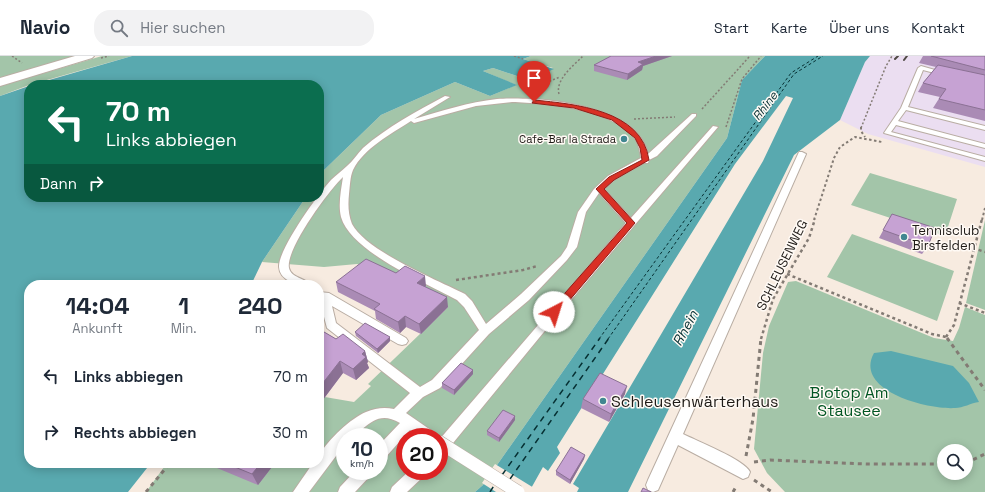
<!DOCTYPE html>
<html lang="de">
<head>
<meta charset="utf-8">
<style>
  :root { --surface:#fff; --page:#f2f2f3; --text:#1f2937; --muted:#747a83; --line:#e0e1e3 }
  body { margin:0; font-family:"Space Grotesk",sans-serif; background:var(--page); color:var(--text); height:100vh; display:flex; flex-direction:column; font-size:15px; white-space:nowrap }
  * { box-sizing:border-box; margin:0 }
  p { font-size:13px; color:var(--muted) }
  .icon { flex:none; width:22px; height:22px; fill:none; stroke:currentColor; stroke-width:2; stroke-linecap:round; stroke-linejoin:round }
  .map { position:relative; flex:1; overflow:hidden }
  .panel { position:absolute; left:24px; top:224px; width:300px; height:188px; display:flex; flex-direction:column; background:var(--surface); border-radius:16px; box-shadow:0 2px 10px #0003 }
  .panel>* { flex:none }
  .banner { position:absolute; left:24px; top:24px; width:300px; height:122px; border-radius:16px; box-shadow:0 2px 10px #0003; background:#0b6e4f; color:#fff; overflow:hidden }
  .controls { position:absolute; left:937px; top:388px; display:grid; gap:8px }
  .controls a { display:grid; place-items:center; width:36px; height:36px; border-radius:50%; background:var(--surface); box-shadow:0 2px 10px #0003; font-size:20px }
  .speed { position:absolute; left:336px; top:372px; display:flex; gap:8px; font-size:20px; font-weight:700; text-align:center }
  .speed>* { display:grid; place-content:center; width:52px; height:52px; border-radius:50%; background:var(--surface); box-shadow:0 2px 10px #0003; line-height:1 }
  .speed small { font-size:10px; font-weight:400 }
  .speed .limit { border:6px solid #d22; background:#fff; color:#111 }
  .pin { position:absolute; display:grid; place-items:center; width:34px; height:34px; color:#fff; margin:-41px -17px; border-radius:50% 50% 50% 0; rotate:-45deg; box-shadow:0 0 4px #0007 }
  .pin .icon { rotate:45deg }
  .me { position:absolute; width:44px; margin:-22px; rotate:40deg; stroke-linejoin:round; filter:drop-shadow(0 0 3px #0008) }
  .turn { display:flex; align-items:center; gap:14px; height:84px; padding:0 16px; font-size:18px }
  .turn .icon { width:52px; height:52px; stroke-width:2.5 }
  .turn b { display:block; font-size:28px; line-height:34px }
  .then { display:flex; align-items:center; height:38px; padding:0 16px; background:#0003; gap:8px; font-size:15px }
  .eta { display:flex; justify-content:space-evenly; align-items:center; height:68px; text-align:center }
  .eta b { font-size:24px; font-weight:700; line-height:28px }
  ul { padding:0; list-style:none }
  li { display:flex; align-items:center; gap:12px; height:56px; padding:0 16px }
  li div { flex:1 }
  li b { display:block; font-size:15px }
  li em { font-style:normal }
  header { display:flex; align-items:center; gap:24px; box-sizing:border-box; height:56px; padding:0 20px; background:var(--surface); border-bottom:1px solid var(--line) }
  header strong { font-size:19px }
  nav { display:flex; gap:22px; margin-inline-start:auto; font-size:14px }
  .search { width:280px; height:36px; background:var(--page); display:flex; align-items:center; gap:10px; box-sizing:border-box; padding:0 14px; border-radius:16px; color:var(--muted); font-size:15px }
  .map>svg:first-child { display:block }
</style>
</head>
<body>
<header>
<strong>Navio</strong>
<div class="search"><svg class="icon" aria-label="search" viewBox="0 0 24 24"><circle cx="10" cy="10" r="6"/><path d="M15 15l6 6"/></svg>Hier suchen</div>
<nav><a>Start</a><a>Karte</a><a>Über uns</a><a>Kontakt</a></nav>
</header>
<div class="map">
<svg width="985" height="436" viewBox="0 0 985 436">
  <rect width="100%" height="100%" fill="#f7ebe0"/>
  <path fill="#ebdef1" d="M870,0H985V111L868,78L840,64L865,6Z"/>
  <path fill="#a3c5a9" fill-rule="evenodd" d="M0,0H78L0,23Z
    M102,0H132L29,29L0,40V30Z
    M531,0H765L742,24L727,82L483,429L475,436H146L167,407H319V340L354,346L371,330L368,328L448,251L357,208L324,211L262,206L306,141H319V122L324,114L381,59L455,26L490,40L516,29L483,15L493,12L529,24L553,12L523,3ZM345,381H379V415H345ZM405,381H439V415H405Z
    M870,117L957,143L945,180L851,149Z
    M985,164V254L966,247Z
    M852,178L954,215L937,265L827,221Z
    M796,225L934,282L953,285L959,272L965,251L985,259V436H785L767,417L754,393L763,297L769,270L788,226ZM944,395H966V417H944Z"/>
  <path fill="#59a9af" d="M132,0H531L523,3L554,13L529,24L493,12L483,15L517,29L490,40L455,26L381,59L324,114L319,122V29H32Z
    M765,0H870L865,6L840,64L794,99L628,436H577L579,432L573,428L763,105L793,42L786,40L735,108L557,391L560,397L548,415L543,411L529,436H475L483,429L727,82L742,24Z
    M29,30V141H306L262,206L251,229H29V407H151L128,436H0V40Z
    M891,295L953,310L969,327L979,346C971,347 963,352 955,352C929,354 853,335 874,297Z"/>
  <path fill="#f7ebe0" d="M495,408L534,432L531,436H496L482,427Z"/>
  <g fill="none" stroke-linecap="round" stroke-linejoin="round">
    <path stroke="#063033" stroke-width="1" stroke-dasharray="3 2.5" stroke-linecap="butt" d="M599,283L791,17L818,0
      M608,283L794,18L823,0"/>
    <path stroke="#063033" stroke-width="1.5" stroke-dasharray="6 5" stroke-linecap="butt" d="M502,419L600,282
      M510,423L609,282
      M490,436L495,428"/>
    <defs>
      <path id="lane" d="M921,10L949,18L946,20L923,14L908,51L985,70V74L906,54L898,65L985,88V92L896,69L891,76L985,101V105L884,77L901,52L918,12Z
        M445,40L450,41L414,63C441,55 469,46 497,43C538,40 638,48 648,98L692,58H696V60L657,100L649,104L648,107H644L614,124L604,133L631,162L713,70L718,71L548,271L444,398L439,400V384L626,167L599,137L586,156L577,191L567,204L529,244L489,278L440,332L423,341L406,357L435,377L437,381H419L410,374L384,403L379,405V389L400,367C372,350 364,381 345,381V388L309,436H293L313,407H319C319,404 319,401 320,398C328,384 351,362 366,356C376,352 384,351 394,353L410,337L327,272L319,242V236L329,237L406,282L408,285L406,288L402,289L398,288L332,250L336,267L420,331L432,324L479,274L464,251L457,244C426,227 351,196 341,161C338,149 341,134 343,121C329,134 285,194 289,212C291,222 306,222 310,229C299,229 280,226 279,211C278,193 319,137 331,124C336,119 342,115 347,110C353,105 357,98 363,92C387,71 417,55 445,40ZM512,46C547,47 615,53 636,84C639,90 640,96 641,102L608,120L594,133L578,156L567,191L561,200L521,238L486,268L472,245L465,238C437,224 366,195 352,168C348,158 348,148 349,138C350,130 350,121 353,114C364,92 391,78 411,65L414,67L476,50Z
        M799,96H802L806,98L683,378C697,385 745,404 750,416L748,421L743,423L678,389L658,434L653,436L648,434L646,429L648,424Z
        M355,415H372L370,420L355,436H338L340,431Z
        M409,415H426L424,420L407,436H390L392,431Z"/>
      <path id="secondary" d="M75,0H94L92,2L0,30V22Z"/>
    </defs>
    <use href="#lane" stroke="#b9ada3" stroke-width="2"/>
    <use href="#secondary" stroke="#b9ada3" stroke-width="2"/>
    <path stroke="#837b74" stroke-width="1.5" stroke-dasharray="2 2" stroke-linecap="butt" d="M12,0L22,7
      M514,0L523,3
      M101,2L109,0
      M527,34L560,21
      M559,38C555,24 573,10 583,0
      M702,53L750,0
      M634,63L675,61
      M726,71L742,23L761,0
      M861,72L886,10L892,0"/>
    <path stroke="#837b74" stroke-width="2" stroke-dasharray="2.5 2.5" stroke-linecap="butt" d="M861,71V75L865,81
      M814,164L834,102L840,91L855,81L882,86
      M982,164L985,152"/>
    <path stroke="#837b74" stroke-width="2.5" stroke-dasharray="3 3" stroke-linecap="butt" d="M973,192L985,196
      M787,218L932,278L946,281L948,283
      M456,224L523,214L537,210
      M959,247L985,257
      M946,281L954,269L982,163
      M761,283L773,243L809,182L815,163"/>
    <path stroke="#837b74" stroke-width="3" stroke-dasharray="4 4" stroke-linecap="butt" d="M947,282L985,334
      M746,400L753,363L761,282
      M754,406L770,404L866,408H944
      M966,407L985,398
      M754,424L772,436
      M146,436L170,407
      M733,436L737,429"/>
    <use href="#lane" fill="#fff" fill-rule="evenodd"/>
    <use href="#secondary" fill="#fff" fill-rule="evenodd"/>
    <path stroke="#4f4944" stroke-width="2" d="M895,3L898,0
      M904,4L907,0"/>
    <defs>
      <path id="lane-bridge" d="M439,386L518,436"/>
    </defs>
    <use href="#lane-bridge" stroke="#b9ada3" stroke-width="14" stroke-linecap="butt"/>
    <use href="#lane-bridge" stroke="#fff" stroke-width="13"/>
  </g>
  <path fill="#aa8bb5" d="M611,0H672L643,10L642,14L627,24L594,15V9Z
    M923,0H985V65L933,52L940,41L918,36L923,27L936,11L919,7Z
    M892,158L928,190L922,198L879,182Z
    M396,217L426,230L425,231L448,251L421,278L406,271L400,277L376,263L375,255L338,236L336,226Z
    M319,273L336,283L365,295L368,306L367,307L369,312L356,324L343,317L319,349Z
    M355,276L390,285L378,297L356,280Z
    M473,318L454,339L442,332V327Z
    M625,338L609,366L581,352L583,343Z
    M515,364L499,386L487,379V375Z
    M585,399L584,403L570,428L556,419V415Z
    M214,407H275L258,429L217,412Z"/>
  <path fill="#8b7194" d="M656,0H672L643,10L642,14L627,24L628,18L638,6Z
    M425,220L426,230L418,237L417,227Z
    M447,241L448,251L421,278L419,268Z
    M405,260L406,271L400,277L398,266Z
    M390,281V285L378,297L377,293Z
    M365,295L368,306L367,307L369,312L356,324L353,313L362,298Z
    M340,305L343,317L319,349V332Z
    M473,314V318L454,339V334Z
    M627,330L625,338L609,366L611,358Z
    M515,360V364L499,386V382Z
    M585,399L584,403L570,428V424Z
    M261,407H275L258,429L252,418Z"/>
  <path fill="#c6a2d3" stroke="#8b7194" d="M611,0H656L638,6L643,8L628,18L594,9Z
    M931,0H985V14Z
    M938,9L985,19V54L939,43L946,33L923,27Z
    M892,158L935,172L928,190L883,174Z
    M366,203L396,217L405,210L425,220L417,227L447,241L419,268L405,260L398,266L374,253L380,248L336,226Z
    M273,225L305,227L304,229H270Z
    M365,267L390,281L377,293L355,276Z
    M319,273L336,283L343,278L365,295L362,298L366,301L353,313L340,305L319,332Z
    M461,307L473,314L454,334L442,327Z
    M600,317L627,330L611,358L583,343Z
    M503,354L515,360L499,382L487,375Z
    M571,391L585,399L570,424L556,415Z
    M225,407H261L252,418Z
    M643,432L651,436H641Z"/>
  <path fill="#d93025" stroke="#8d1f18" d="M534,44C575,48 642,54 649,104L614,124L604,133L635,167L557,259L554,260L549,256L550,254L627,167L596,133L609,121L642,104L640,92L635,82L612,64L574,52L532,47Z"/>
  <g fill="#418791" stroke="#fffaf5" stroke-width="1.5">
    <circle cx="624" cy="83" r="4"/>
    <circle cx="904" cy="181" r="4"/>
    <circle cx="603" cy="345" r="4"/>
  </g>
  <g text-anchor="middle" dominant-baseline="central" stroke-width="3" stroke-linejoin="round" paint-order="stroke">
    <g font-size="11" fill="#1f1b17" stroke="#fffaf5" text-anchor="end">
      <text x="616" y="83">Cafe-Bar la Strada</text>
    </g>
    <g font-size="12" font-style="italic" fill="#063033" stroke="#fffaf5">
      <text transform="translate(765 50) rotate(-53)">Rhine</text>
    </g>
    <g font-size="13" fill="#1f1b17" stroke="#fffaf5" text-anchor="start">
      <text x="912" y="174">Tennisclub<tspan x="912" dy="15">Birsfelden</tspan></text>
    </g>
    <g font-size="13" fill="#1f1b17" stroke="#fffaf5">
      <text transform="translate(782 209) rotate(-64)">SCHLEUSENWEG</text>
    </g>
    <g font-size="14" font-style="italic" fill="#063033" stroke="#fffaf5">
      <text transform="translate(685 272) rotate(-62)">Rhein</text>
    </g>
    <g font-size="16" fill="#015522" stroke="#fffaf5">
      <text x="849" y="336">Biotop Am<tspan x="849" dy="18">Stausee</tspan></text>
    </g>
    <g font-size="16" fill="#1f1b17" stroke="#fffaf5" text-anchor="start">
      <text x="611" y="345">Schleusenwärterhaus</text>
    </g>
  </g>
</svg>
<div class="controls">
<a><svg class="icon" aria-label="search" viewBox="0 0 24 24"><circle cx="10" cy="10" r="6"/><path d="M15 15l6 6"/></svg></a>
</div>
<div class="speed"><div>10<small>km/h</small></div><div class="limit">20</div></div>
<div class="pin" style="left:534px;top:46px;background:#d93025"><svg class="icon" aria-label="arrive" viewBox="0 0 24 24"><path d="M6 21V4h12l-3 4 3 4H6"/></svg></div>
<svg class="me" style="left:554px;top:256px" viewBox="-20 -20 40 40"><circle r="19" fill="#fff"/><path d="M0-13L10 11 0 6-10 11z" fill="#d93025"/></svg>
<div class="banner">
<div class="turn"><svg class="icon" aria-label="left" viewBox="0 0 24 24"><path d="M17 20v-9H6M10 6l-5 5 5 5"/></svg><div><b>70 m</b>Links abbiegen</div></div>
<div class="then">Dann<svg class="icon" aria-label="right" viewBox="0 0 24 24"><path d="M7 20v-9h11M14 6l5 5-5 5"/></svg></div>
</div>
<section class="panel">
<div class="eta">
<div><b>14:04</b><p>Ankunft</p></div>
<div><b>1</b><p>Min.</p></div>
<div><b>240</b><p>m</p></div>
</div>
<ul>
<li><svg class="icon" aria-label="left" viewBox="0 0 24 24"><path d="M17 20v-9H6M10 6l-5 5 5 5"/></svg><div><b>Links abbiegen</b></div><em>70 m</em></li>
<li><svg class="icon" aria-label="right" viewBox="0 0 24 24"><path d="M7 20v-9h11M14 6l5 5-5 5"/></svg><div><b>Rechts abbiegen</b></div><em>30 m</em></li>
</ul>
</section>
</div>
</body>
</html>
